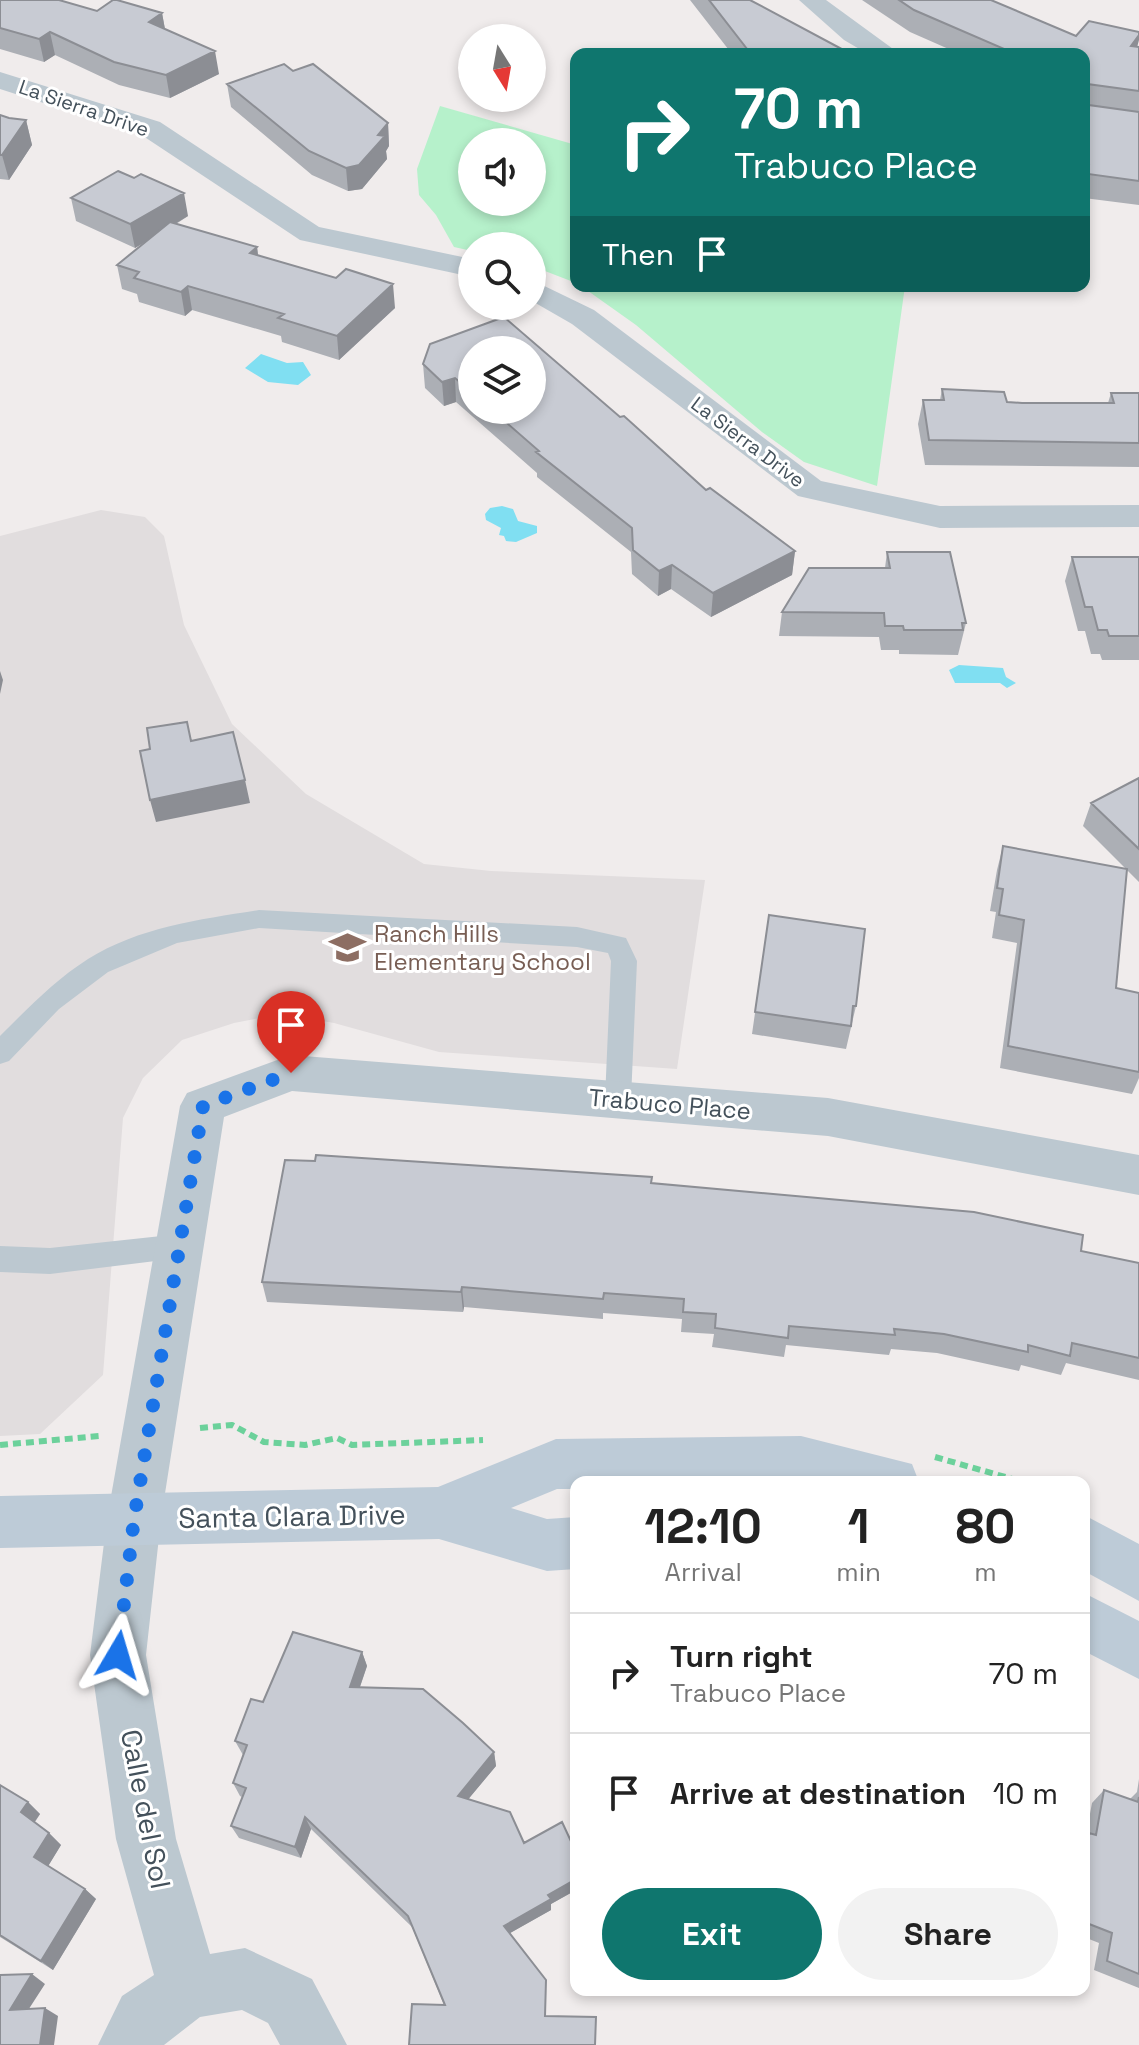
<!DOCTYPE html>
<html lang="en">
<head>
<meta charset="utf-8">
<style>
  :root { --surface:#fff; --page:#f2f2f2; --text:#222; --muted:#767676; --line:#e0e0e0; --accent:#0f766e }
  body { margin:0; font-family:"Space Grotesk",sans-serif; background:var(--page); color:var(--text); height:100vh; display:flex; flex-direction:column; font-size:30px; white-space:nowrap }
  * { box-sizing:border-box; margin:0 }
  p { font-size:26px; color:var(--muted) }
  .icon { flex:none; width:44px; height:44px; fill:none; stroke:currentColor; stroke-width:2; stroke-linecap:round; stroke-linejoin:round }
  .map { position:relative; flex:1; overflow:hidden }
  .side { position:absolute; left:570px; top:1476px; width:520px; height:520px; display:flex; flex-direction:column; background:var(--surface); border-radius:16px; box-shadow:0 4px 12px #0003 }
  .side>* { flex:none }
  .hud { position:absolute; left:570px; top:48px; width:520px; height:244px; border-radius:16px; box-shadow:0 4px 12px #0003; background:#0f766e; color:#fff; overflow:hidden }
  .needle { width:52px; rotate:169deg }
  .tools { position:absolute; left:458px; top:24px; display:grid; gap:16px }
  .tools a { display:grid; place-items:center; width:88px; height:88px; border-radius:50%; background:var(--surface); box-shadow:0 4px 12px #0003; font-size:40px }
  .pin { position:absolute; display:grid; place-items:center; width:68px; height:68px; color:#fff; margin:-82px -34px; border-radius:50% 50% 50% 0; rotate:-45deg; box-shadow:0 0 8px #0007 }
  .pin .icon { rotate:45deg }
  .me { position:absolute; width:88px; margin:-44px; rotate:7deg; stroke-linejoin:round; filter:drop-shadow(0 0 6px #0008) }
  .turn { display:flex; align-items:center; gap:28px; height:168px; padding:0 32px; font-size:36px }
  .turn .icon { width:104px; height:104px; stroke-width:2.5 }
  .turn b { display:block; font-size:56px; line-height:68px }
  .then { display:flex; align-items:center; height:76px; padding:0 32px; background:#0003; gap:16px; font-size:30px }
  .eta { display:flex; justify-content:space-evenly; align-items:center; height:136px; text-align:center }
  .eta b { font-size:48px; font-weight:600; line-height:56px }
  .button { display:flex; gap:16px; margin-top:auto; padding:16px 32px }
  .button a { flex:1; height:92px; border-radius:48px; background:var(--accent); color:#fff; font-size:32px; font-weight:600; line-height:92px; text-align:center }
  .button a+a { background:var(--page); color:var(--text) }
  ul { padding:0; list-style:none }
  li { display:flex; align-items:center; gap:24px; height:120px; padding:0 32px; border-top:2px solid var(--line) }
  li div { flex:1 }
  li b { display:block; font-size:30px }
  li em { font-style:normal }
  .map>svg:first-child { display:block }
</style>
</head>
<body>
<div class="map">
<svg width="1139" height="2045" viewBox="0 0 1139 2045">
  <rect width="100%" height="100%" fill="#f0ecec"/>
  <path fill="#e1ddde" d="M101,510L145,517L164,536L184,625L232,724L306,794L424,864L491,871L705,880L677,1069L439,1052L334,1023L280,1014L234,1023L182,1040L143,1078L123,1118L103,1375L40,1434L0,1436V536Z"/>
  <path fill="#b6f1cb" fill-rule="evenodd" d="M440,106L576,145V283L532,266V246H472V251L454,247L436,215L419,195L417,169ZM472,142H532V202H472Z
    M581,286H905L877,486L804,462L762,432L636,325Z"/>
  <path fill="#80dff2" d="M261,354L287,363L303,362L311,375L298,385L268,382L245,368Z
    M502,506L513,509L518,521L537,526V533L516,542L506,541L504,536L499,535L501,528L486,520L485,514L490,508Z
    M959,665L1003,668L1006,677L1016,683L1007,688L1000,683H955L949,670Z"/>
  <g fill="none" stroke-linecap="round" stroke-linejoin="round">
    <path stroke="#6cd19b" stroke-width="6" stroke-dasharray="8 5" stroke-linecap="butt" d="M200,1428L232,1425L264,1442L305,1445L337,1438L352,1445L483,1440
      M0,1445L99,1436
      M935,1457L1023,1482"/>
    <path fill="#bcc8d0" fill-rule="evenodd" d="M259,910L577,927L626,938L637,961L631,1099L627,1107L618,1110L609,1107L605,1099L611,961L608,953L577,947L259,928L177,943L108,972L59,1009L9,1061L0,1064V1036C28,1008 55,980 88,959C139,927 202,919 259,910Z
      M180,1234L190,1237L194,1246L190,1255L180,1258L50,1274L0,1272V1246L50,1248Z"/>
    <path fill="#bcc8d0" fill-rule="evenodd" d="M799,0H826L900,54H868L844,40Z
      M0,72L160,122L319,227L472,259V277L300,240L140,134L0,89Z
      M532,280L594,310L821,481L940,506L1139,505V527L940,528L798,496L572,324L532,301Z
      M291,1055L828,1098L1139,1155V1195L828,1136L292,1091L224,1117L161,1519L146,1655L176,1839L210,1954L245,1948L312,1979L347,2045H280L268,2023L242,2010L200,2017L164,2045H98L122,1996L154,1975L116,1839L90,1655L107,1519L180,1106L187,1093Z"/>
    <path fill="#bdcbd7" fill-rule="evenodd" d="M801,1436L912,1464L919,1482H576V1489H557L511,1508L547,1519L576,1517V1569L547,1571L439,1539L0,1548V1496L438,1487L556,1439Z
      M1084,1515L1139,1544V1601L1084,1571Z
      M1084,1593L1139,1621V1679L1084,1651Z"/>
  </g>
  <path fill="#acafb5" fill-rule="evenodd" d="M0,0L97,11L162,13L165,29L219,74L170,98L119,85L55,55L44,62L0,49Z
    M690,0H750L851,54H732Z
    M862,0H991L1076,36L1139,47V205L1084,198V54H960L910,32Z
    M293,71L388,123L389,146L386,151L387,159L362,189L348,191L312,175L231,107L227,84Z
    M0,115L9,118L26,120L32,145L9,180L0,179Z
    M71,198L188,216L176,224L257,247L258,255L395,308L339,360L282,342L281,336L192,310L185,316L139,302L137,294L122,289L117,265L147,241L135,248L76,221Z
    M504,317L620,417L624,416L706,490L710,488L795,551L792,575L711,617L671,589L658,596L632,574L631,552L537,477V473L456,402L444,406L425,388L423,364L430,344ZM472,350H532V410H472Z
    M942,389L1007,402L1022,403H1108L1111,393H1139V467L925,465L918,424L923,400H940Z
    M887,552L966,623L958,655L899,654V650H881L879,637L779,636L782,612L885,568Z
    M1072,557H1139V660H1102L1100,654H1091L1085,631H1078L1065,581Z
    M1139,778V882L1127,870L1116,988L1139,993V1078L1132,1094L1000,1068L1017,943L992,938L996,912L990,911L997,870L1003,846L1126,869L1083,826L1091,803Z
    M769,915L856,1006L846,1049L752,1034Z
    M651,1183L1081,1251L1139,1263V1380L1066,1363L1061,1375L1021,1365L1019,1371L937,1353L891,1349L889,1355L786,1345L784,1357L712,1347L714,1334L681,1332L682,1319L603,1313V1319L464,1307L463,1312L267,1302L262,1282Z
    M362,1652L367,1666L360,1687L494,1752L496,1766L468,1799L524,1843L576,1852V1890L551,1904V1910L510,1933L546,1980V2016L595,2045L444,2005L412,1927L311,1829L301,1858L239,1838L231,1826L242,1797L240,1796L233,1783L243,1755L235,1741L263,1702Z
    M1139,1779V1988L1094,1970L1099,1943L1084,1937V1837L1086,1835L1092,1803L1104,1790L1130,1799L1137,1792Z
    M0,1785L28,1802L40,1814L35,1822L49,1833L61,1845L48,1866L85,1889L96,1899L53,1970L0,1937Z"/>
  <path fill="#8c8e94" d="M162,13L166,35L149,22Z
    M50,32L55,55L44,62L39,39Z
    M1139,35V40L1135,55L1131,46Z
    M215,51L219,74L170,98L166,75Z
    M26,120L32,145L9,180L2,155Z
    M388,123L389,146L386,151L387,159L362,189L348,191L346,168L378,135Z
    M184,193L188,216L135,248L130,224Z
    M257,247L260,271L250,253Z
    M393,284L395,308L339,360L337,336Z
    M188,286L192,310L185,316L181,292Z
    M455,378L456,402L444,406L442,382Z
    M795,551L792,575L711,617L713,593Z
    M672,565L671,589L658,596L659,571Z
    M0,671L3,680L0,694Z
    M245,780L250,803L156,822L150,800Z
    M462,1287L464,1307L463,1312L461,1292Z
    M362,1652L367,1666L355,1701L350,1687Z
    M494,1752L496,1766L461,1808L458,1796Z
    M28,1802L40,1814L33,1824L21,1812Z
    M305,1817L311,1829L301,1858L295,1847Z
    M49,1833L61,1845L47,1868L34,1857Z
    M576,1879V1890L551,1904V1910L505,1936L504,1926L548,1895Z
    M85,1889L96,1899L53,1970L41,1961Z
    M32,1974L45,1984L23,2018L10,2010Z
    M45,2008L58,2016L54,2045H40Z"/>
  <path fill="#c8cbd3" stroke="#8c8e94" stroke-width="2" d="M0,0H59L97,11L113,0H117L162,13L149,22L215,51L166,75L114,62L50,32L39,39L0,28Z
    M709,0H750L851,54H751Z
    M899,0H991L1076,36L1089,21L1139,32V35L1131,46L1139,47V91L1087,84L1089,105L1139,112V181L1088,174L1089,165L1084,164V126L1085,124L1084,123V54H1006L1009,51L914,10Z
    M284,64L293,71L313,64L388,123L378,135L385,136L359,165L346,168L309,151L227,84Z
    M0,115L9,118L26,120L2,155H0Z
    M118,171L134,178L141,174L184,193L130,224L71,198Z
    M170,222L257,247L250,253L336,278L346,269L393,284L337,336L278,318L284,314L188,286L181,292L134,278L139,272L117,265Z
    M504,317L620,417L624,416L706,490L710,488L795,551L713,593L672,565L659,571L633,550L632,528L536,452L539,451L492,410H532V350H472V392L455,378L442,382L423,364L430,344Z
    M942,389L1004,392L1007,402L1022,403H1114L1111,393H1139V443L929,440L923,400H944Z
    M887,552H950L966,623H962L963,630H904L903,626H885L884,613L782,612L809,568H890Z
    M1072,557H1139V636H1109L1107,630H1098L1092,607H1085Z
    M187,722L191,741L233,732L245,780L150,800L140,751L150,749L147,728Z
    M1139,778V849L1091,803Z
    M1003,846L1127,869L1116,988L1139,993V1072L1008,1046L1024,920L999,915L1003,889L997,888Z
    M769,915L865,929L856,1006H853L851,1026L755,1012Z
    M316,1155L652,1177L651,1183L974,1212L1083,1235L1081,1251L1139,1263V1358L1072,1343L1070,1356L1028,1345V1352L944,1334L894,1329L895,1335L789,1326L788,1338L715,1328L716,1314L683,1312L684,1299L604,1293L603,1299L462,1287L461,1292L262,1282L285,1160L315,1161Z
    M293,1632L362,1652L350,1687L423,1689L463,1723L494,1752L458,1796L510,1812L524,1843L562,1822L576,1852V1879L548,1895L551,1899L504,1926L546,1980L545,2016L596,2017L595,2045H409L412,2004L445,2005L408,1916L305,1817L295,1847L231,1826L246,1788L233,1783L247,1745L235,1741L251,1699L263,1702Z
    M0,1785L28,1802L21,1812L49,1833L34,1857L85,1889L41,1961L0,1935Z
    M1104,1790L1138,1802L1139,1797V1974L1107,1961L1112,1933L1084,1922V1856L1089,1833L1096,1835Z
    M32,1974L10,2010L45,2008L40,2045H0V1975Z"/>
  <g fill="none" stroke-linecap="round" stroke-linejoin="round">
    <path stroke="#1a73e8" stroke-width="14" stroke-dasharray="0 25.2" d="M118,1655L134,1519L203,1106L291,1073"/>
  </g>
  <defs>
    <symbol id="school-bare" viewBox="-9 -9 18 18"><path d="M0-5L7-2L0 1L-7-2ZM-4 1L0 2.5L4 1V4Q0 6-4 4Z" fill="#8d6e63" stroke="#fff" stroke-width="2.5" paint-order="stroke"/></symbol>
  </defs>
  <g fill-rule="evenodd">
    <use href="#school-bare" x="322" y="922" width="51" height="51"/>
  </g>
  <g text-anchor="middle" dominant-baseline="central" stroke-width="6" stroke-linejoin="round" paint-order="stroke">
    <g font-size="20" fill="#44515b" stroke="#fff">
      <text transform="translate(84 108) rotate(19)">La Sierra Drive</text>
      <text transform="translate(748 442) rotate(37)">La Sierra Drive</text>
    </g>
    <g font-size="24" fill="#785e54" stroke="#fff" text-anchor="start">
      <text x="374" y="933">Ranch Hills<tspan x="374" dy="28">Elementary School</tspan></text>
    </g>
    <g font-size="24" fill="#44515b" stroke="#fff">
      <text transform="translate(670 1104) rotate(5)">Trabuco Place</text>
    </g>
    <g font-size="28" fill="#44515b" stroke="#fff">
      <text transform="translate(292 1516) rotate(-1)">Santa Clara Drive</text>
      <text transform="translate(146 1809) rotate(79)">Calle del Sol</text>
    </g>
  </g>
</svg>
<div class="tools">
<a><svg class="needle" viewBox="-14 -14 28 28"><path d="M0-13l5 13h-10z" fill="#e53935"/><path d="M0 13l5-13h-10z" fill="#767676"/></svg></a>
<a><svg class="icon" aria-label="sound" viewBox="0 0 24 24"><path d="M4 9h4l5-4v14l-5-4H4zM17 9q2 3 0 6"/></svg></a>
<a><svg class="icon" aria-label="search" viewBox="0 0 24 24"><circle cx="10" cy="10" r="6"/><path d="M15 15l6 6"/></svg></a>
<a><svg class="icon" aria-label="layers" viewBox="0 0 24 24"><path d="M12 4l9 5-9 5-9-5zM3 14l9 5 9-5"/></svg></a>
</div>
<div class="pin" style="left:291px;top:1073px;background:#d93025"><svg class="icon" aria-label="arrive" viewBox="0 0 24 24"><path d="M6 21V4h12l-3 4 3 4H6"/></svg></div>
<svg class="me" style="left:118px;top:1655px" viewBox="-20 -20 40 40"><path d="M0-17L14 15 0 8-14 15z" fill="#1a73e8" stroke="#fff" stroke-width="4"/></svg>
<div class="hud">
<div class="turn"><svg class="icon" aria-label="right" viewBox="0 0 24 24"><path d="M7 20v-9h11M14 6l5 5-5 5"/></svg><div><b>70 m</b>Trabuco Place</div></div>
<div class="then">Then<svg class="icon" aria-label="arrive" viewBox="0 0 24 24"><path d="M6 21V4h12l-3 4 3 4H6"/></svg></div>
</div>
<section class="side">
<div class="eta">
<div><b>12:10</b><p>Arrival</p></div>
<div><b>1</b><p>min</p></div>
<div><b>80</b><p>m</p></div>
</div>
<ul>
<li><svg class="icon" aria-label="right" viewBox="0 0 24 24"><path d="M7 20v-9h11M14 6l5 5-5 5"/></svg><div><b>Turn right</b><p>Trabuco Place</p></div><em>70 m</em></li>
<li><svg class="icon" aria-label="arrive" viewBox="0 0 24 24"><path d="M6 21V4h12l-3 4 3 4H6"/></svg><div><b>Arrive at destination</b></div><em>10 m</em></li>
</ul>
<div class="button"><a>Exit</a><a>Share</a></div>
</section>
</div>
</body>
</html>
